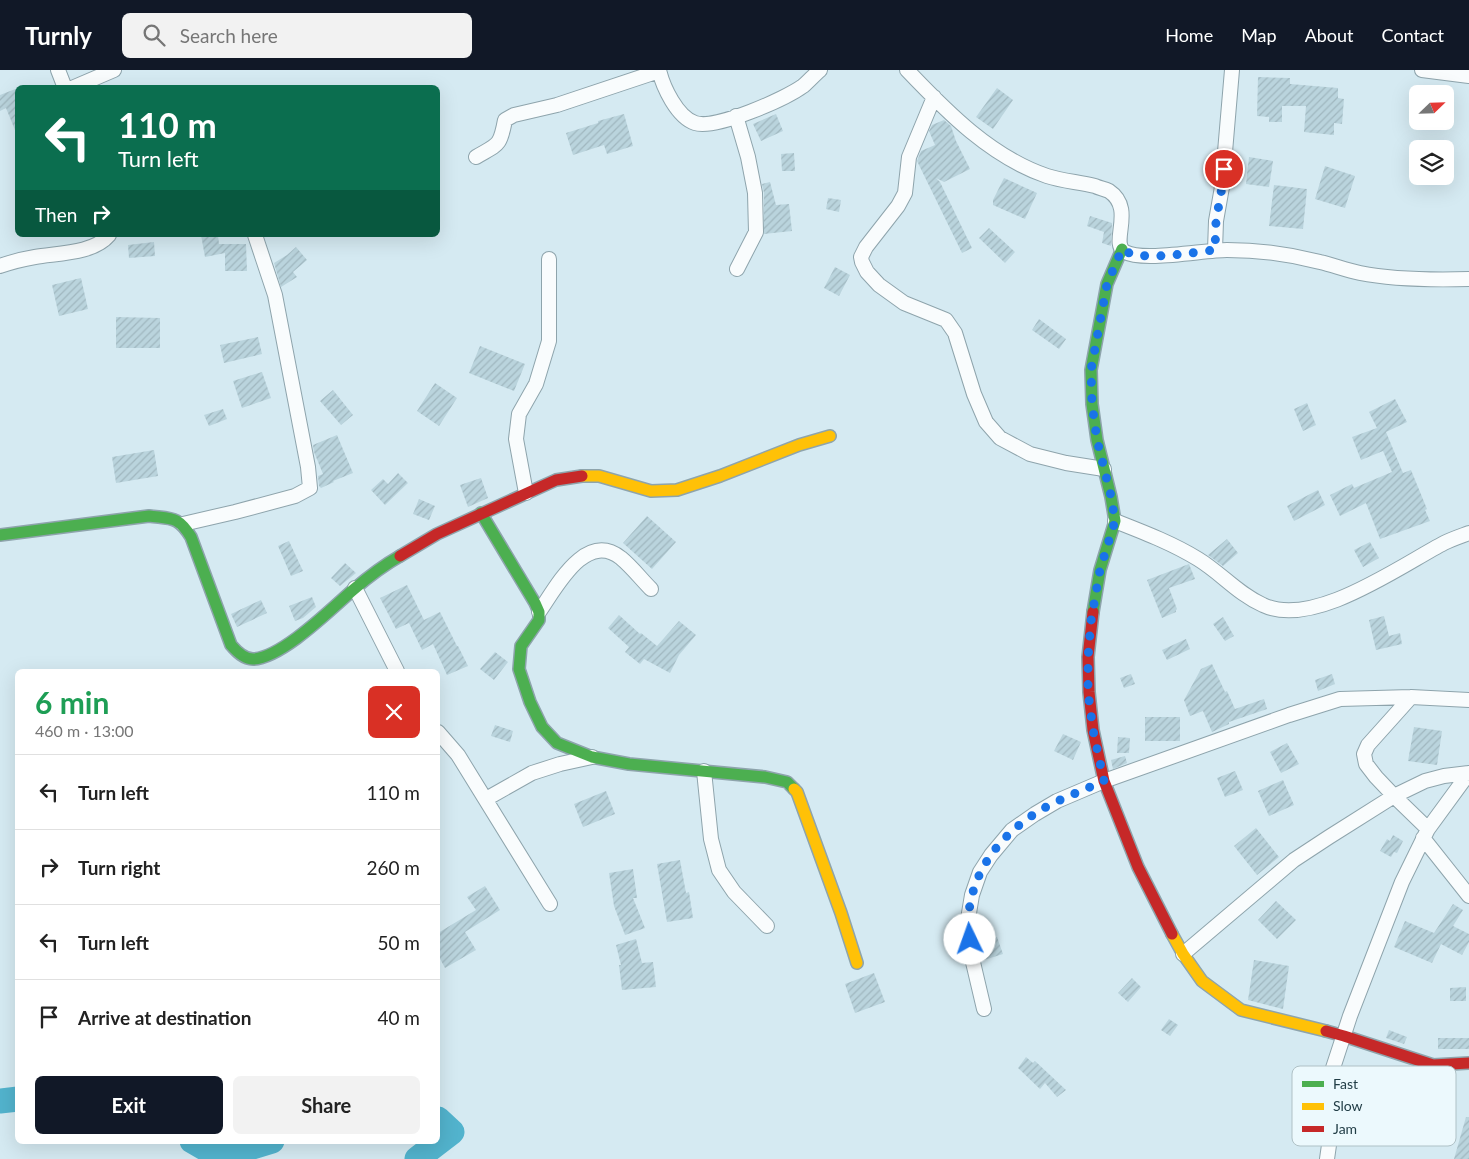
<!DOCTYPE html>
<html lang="en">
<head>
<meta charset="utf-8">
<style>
  :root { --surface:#fff; --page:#f2f2f2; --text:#222; --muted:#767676; --line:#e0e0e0; --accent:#111827 }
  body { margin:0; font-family:Lato,sans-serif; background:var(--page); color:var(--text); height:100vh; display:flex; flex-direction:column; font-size:19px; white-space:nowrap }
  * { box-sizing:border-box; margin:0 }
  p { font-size:16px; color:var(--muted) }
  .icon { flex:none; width:28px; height:28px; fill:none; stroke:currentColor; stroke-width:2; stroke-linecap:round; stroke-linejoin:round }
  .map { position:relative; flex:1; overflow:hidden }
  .sheet { position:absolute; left:15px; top:599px; width:425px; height:475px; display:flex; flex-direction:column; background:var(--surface); border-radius:8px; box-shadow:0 5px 20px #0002 }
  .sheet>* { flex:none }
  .banner { position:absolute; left:15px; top:15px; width:425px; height:152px; border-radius:8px; box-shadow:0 5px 20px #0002; background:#0b6e4f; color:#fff; overflow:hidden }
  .needle { width:32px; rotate:67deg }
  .tools { position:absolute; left:1409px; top:15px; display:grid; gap:10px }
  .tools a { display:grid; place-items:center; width:45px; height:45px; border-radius:8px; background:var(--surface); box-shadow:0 5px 20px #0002; font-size:25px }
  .pin { position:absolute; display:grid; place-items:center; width:42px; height:42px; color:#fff; margin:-21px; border:2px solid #fff; border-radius:50%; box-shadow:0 1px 5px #0007 }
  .me { position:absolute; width:55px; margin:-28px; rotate:357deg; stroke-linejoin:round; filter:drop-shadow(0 0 4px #0008) }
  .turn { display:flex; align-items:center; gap:18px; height:105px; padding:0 20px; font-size:22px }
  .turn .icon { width:65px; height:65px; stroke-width:2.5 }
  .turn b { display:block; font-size:35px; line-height:42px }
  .then { display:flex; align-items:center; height:48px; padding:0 20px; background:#0003; gap:10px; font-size:19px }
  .round { display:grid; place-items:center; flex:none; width:52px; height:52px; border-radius:8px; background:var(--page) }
  .head { display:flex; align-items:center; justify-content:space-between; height:85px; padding:0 20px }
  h1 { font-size:30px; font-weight:700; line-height:38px; color:#1e9e55 }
  .button { display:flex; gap:10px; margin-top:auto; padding:10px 20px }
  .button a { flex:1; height:58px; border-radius:8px; background:var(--accent); color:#fff; font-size:20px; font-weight:700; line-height:58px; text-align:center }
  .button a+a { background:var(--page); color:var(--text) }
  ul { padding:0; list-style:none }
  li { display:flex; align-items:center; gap:15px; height:75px; padding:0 20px; border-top:1px solid var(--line) }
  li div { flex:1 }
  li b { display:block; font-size:19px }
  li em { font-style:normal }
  header { display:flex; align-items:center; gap:30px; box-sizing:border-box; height:70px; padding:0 25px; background:var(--accent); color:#fff }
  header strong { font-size:24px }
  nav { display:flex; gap:28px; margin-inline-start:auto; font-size:18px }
  .search { width:350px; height:45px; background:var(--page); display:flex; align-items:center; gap:12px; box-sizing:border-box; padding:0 18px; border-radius:8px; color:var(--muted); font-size:19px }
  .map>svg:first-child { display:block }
</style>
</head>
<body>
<header>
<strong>Turnly</strong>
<div class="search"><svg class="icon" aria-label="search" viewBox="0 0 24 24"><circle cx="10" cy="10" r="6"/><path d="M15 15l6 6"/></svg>Search here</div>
<nav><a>Home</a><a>Map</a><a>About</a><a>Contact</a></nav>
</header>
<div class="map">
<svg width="1469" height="1089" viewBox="0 0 1469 1089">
  <defs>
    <pattern id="building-hatch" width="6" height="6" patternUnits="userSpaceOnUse" patternTransform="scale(1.25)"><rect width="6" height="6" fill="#bad4dd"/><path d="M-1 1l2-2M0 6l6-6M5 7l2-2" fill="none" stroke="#a0b7bf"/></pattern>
  </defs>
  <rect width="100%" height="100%" fill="#d5eaf2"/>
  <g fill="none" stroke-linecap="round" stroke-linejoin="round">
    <path stroke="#52b3cd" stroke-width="25" d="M0,1031L18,1029
      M192,1071L220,1087L272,1071
      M417,1089L452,1062L438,1049"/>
  </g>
  <path fill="url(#building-hatch)" d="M1258,7L1290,8V14L1338,18V28L1344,29L1342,54L1334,53V65L1304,62L1306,36H1282V52H1269V47L1257,46Z
    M18,18V65H17L6,38L0,41V25Z
    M997,18L1013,30L993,59L976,47Z
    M624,44L633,76L607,84L604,75L573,85L566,63L598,53V51Z
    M776,44L783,61L761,71L753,54Z
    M944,50L951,56L956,71L970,99L944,112L936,108L940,112L972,178L962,183L917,91L921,81L935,75L929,61L932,55Z
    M794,83L795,101H782L781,84Z
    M1249,87L1273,91L1269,117L1246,114Z
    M1325,96L1355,106L1345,138L1315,129Z
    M1004,108L1037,123L1025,149L993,135V130Z
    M770,112L776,135L789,134L792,161L764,164V123L762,114Z
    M1274,115L1307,119L1303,159L1269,156Z
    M828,128L841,130L839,142L826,139Z
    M1090,146L1112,153L1111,176L1102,173L1104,162L1087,156Z
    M989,158L1015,182L1005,193L979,168Z
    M201,165H218L219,174H246L247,201H225V183L205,187Z
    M154,172L155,186L129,188L128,175Z
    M296,177L307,190L293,202L297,207L281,217L274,193L287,185Z
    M835,197L850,205L839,226L824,218Z
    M81,208L88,239L59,246L52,215Z
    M116,247L160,248V278H116Z
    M1039,249L1066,269L1059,279L1032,260Z
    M258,267L262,284L224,293L220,275Z
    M480,276L525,294L514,321L469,303Z
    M262,302L271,328L242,338L233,311Z
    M435,313L457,328L439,356L417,341Z
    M333,320L353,345L341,355L320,331Z
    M1395,329L1407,352L1386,362L1403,403L1411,400L1427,439L1425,440L1430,451L1380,469L1366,433L1340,446L1330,425L1352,414L1354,418L1392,402L1383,381L1361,390L1352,367L1377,358L1369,342Z
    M1307,333L1316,355L1303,361L1294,339Z
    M223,339L227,349L209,356L204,345Z
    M337,365L353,403L333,411L334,412L321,418L319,416L318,406L323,404L314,382L313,375Z
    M154,380L158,406L116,413L112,387Z
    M398,403L408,413L385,435L371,420L383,409L388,414Z
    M481,408L488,428L468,437L460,415Z
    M1318,420L1325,435L1294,451L1287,436Z
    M419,429L435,436L429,450L413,444Z
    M647,446L676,472L652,499L623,473Z
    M1227,469L1238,483L1223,496L1208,485Z
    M289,471L303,501L291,506L278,476Z
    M1370,472L1379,488L1363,497L1354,480Z
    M345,493L356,503L340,516L331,508Z
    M1189,494L1195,509L1169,518L1177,539L1176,540V542L1162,548L1147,510Z
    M407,515L424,550L440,542L457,576H458L468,596L447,605L433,574L422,580L409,553L396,559L380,528Z
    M312,527L316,537L303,548L295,551L289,536Z
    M261,530L267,543L237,557L231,544Z
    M619,545L640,564L641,563L657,576L679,551L696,565L679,585L670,603L644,589L640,594L625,582L629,577L608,558Z
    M1384,546L1389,566L1400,563L1402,574L1376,580L1369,550Z
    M1223,547L1234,566L1225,571L1213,554Z
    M1186,569L1190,579L1167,590L1162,580Z
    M495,582L508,592L494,610L480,599Z
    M1212,594L1225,622L1227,621L1235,639L1264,629L1267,639L1229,652V654L1212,662L1203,641L1190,646L1184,630L1201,599Z
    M1131,604L1135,614L1124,618L1120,608Z
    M1332,604L1335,614L1318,621L1315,610Z
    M1145,647H1180V671H1145Z
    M495,655L513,661L510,672L491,666Z
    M1414,657L1442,661L1437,695L1408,691Z
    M1063,664L1081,672L1073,690L1054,681Z
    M1118,667L1130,668L1129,683H1117Z
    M1287,673L1299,694L1281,703L1270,682Z
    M1125,686L1127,693L1113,699L1111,690Z
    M1235,701L1243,720L1225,727L1217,708Z
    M1283,710L1294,735L1269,746L1258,721Z
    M606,721L615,744L583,757L574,734Z
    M1256,758L1279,787L1257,805L1234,776Z
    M1393,765L1403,771L1397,783L1394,782L1391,787L1380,781L1387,769L1390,771Z
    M680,790L686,823L689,822L693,848L667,852L657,794Z
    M633,799L637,828H633L645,858L625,865L614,836L609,803Z
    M485,816L500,840L465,862L476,880L445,898L438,885V863L476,840L467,827Z
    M1276,831L1296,850L1277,869L1258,850Z
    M1453,834L1463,840L1453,856L1469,864V872L1462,885L1441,874L1432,893L1394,877L1405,851L1434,863Z
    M997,867L1003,884L984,890L979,873Z
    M636,869L642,893L653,892L656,917L622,920L619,895H621L616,875Z
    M1254,890L1289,896L1283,939L1248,930Z
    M874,903L885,932L855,943L845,914Z
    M1132,908L1141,917L1128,932L1118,923Z
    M1466,917V931H1450V918Z
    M1169,949L1178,955L1170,966L1161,960Z
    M1389,960L1407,967L1404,974L1386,968Z
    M1438,968H1469V979H1438Z
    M1026,987L1033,993L1035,991L1066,1020L1057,1027L1045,1013L1040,1019L1018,998Z
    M1466,1047H1469V1089H1454Z"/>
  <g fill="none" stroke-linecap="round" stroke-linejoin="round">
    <defs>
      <path id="street" d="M58,0L65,18
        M659,0C663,17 677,47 695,53C715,60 785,29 803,16C809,11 814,5 820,0
        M907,0C947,42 991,87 1047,106C1062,111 1079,112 1095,116C1099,118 1105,119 1109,121C1136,139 1109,173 1125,182C1143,192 1204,180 1227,180C1258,180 1289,184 1320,192C1333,195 1346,200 1360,203C1395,210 1433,210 1469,209
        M1422,0L1469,6
        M72,18L114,0
        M934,27L909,87L905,123L898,136L866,177L861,187L862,192L867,202L879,215L904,233L946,250L955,263L974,324L986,352L1000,368L1030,384L1066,393L1104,399
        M736,46L748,87L755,123L756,162L737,199
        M476,87C498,74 500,77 505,50L514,45L557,35L659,1
        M1215,180L1216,151L1222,117L1232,0
        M0,196C11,192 23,189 35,187C58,183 93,184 109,165
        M526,423L516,369L519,344L536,314L549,271V189
        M1115,451C1143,462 1172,473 1198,489C1221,503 1238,524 1263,535C1313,559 1400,496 1444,473C1452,469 1461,466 1469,463
        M183,454L235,442L295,426L310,418L308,397L275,225L255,165
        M355,518L397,601
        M539,542C556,518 585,460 621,488C632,497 641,509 651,519
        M1411,627L1368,675L1364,684L1366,694L1376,707L1394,726L1428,759
        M438,662L458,685L550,834
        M704,701L711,769L719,800L734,822L767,856
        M486,729L532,703L560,694L592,687
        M1423,768L1469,826
        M1183,884L1294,790L1329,767L1394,726L1425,711L1444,706L1469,703
        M984,939L972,888L968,849L972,825L980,802L991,785L1012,760L1035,744L1057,731L1104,711L1289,645L1340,629L1411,627L1469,630
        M1327,1089L1330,1068L1333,998L1350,946L1402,812L1428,759L1469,703"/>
      <path id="fast" d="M481,443L535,533L539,542V550L521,576L519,599L530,632L542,657L557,673L592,687L629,694L765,707L787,712L794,719
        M0,465L149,446C172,449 178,446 191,467L231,575C237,582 244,589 253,589C282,588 331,539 353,520C367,508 384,495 400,486
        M1093,542L1100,500L1115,451L1111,427L1097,370L1092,334L1091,300L1107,214L1122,179"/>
      <path id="slow" d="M582,406H599L651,421L677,420L720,406L799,375L830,366
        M794,719L797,722L841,843L857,893
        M1172,864L1183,884L1202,911L1241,940L1326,961"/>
      <path id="jam" d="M400,486L437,464L556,410L582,406
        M1093,542L1088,587L1089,622L1093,660L1104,711L1138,797L1172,864
        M1326,961L1344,966L1433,995L1469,993"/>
    </defs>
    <use href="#street" stroke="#8ea4ac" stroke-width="16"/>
    <use href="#fast" stroke="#8ea4ac" stroke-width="14"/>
    <use href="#slow" stroke="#8ea4ac" stroke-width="14"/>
    <use href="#jam" stroke="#8ea4ac" stroke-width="14"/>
    <use href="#street" stroke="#f9fcfd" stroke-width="14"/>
    <use href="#fast" stroke="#4caf50" stroke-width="11"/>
    <use href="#slow" stroke="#ffc107" stroke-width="11"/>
    <use href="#jam" stroke="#c62828" stroke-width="11"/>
  </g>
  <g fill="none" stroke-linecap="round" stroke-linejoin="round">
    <path stroke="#1a73e8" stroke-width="9" stroke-dasharray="0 16.2" d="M970,869C969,863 968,856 968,850C968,845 969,840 970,835C978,787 1015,751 1058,731C1073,724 1088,718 1104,711L1093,660L1088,622V588L1091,551L1100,500L1115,451L1111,426L1097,370L1092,334L1091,300L1107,214L1122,179C1138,193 1194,182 1215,180L1216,151L1222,117L1224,99"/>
  </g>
  <rect x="1292" y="996" width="164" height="80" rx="8" fill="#ecf9fd" stroke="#afc1c6" stroke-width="1"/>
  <rect x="1302" y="1011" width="22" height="6" fill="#4caf50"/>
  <rect x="1302" y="1033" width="22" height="7" fill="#ffc107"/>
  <rect x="1302" y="1056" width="22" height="6" fill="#c62828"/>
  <g font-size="14" fill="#213d46">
    <text x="1333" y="1019">Fast</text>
    <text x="1333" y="1041">Slow</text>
    <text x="1333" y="1064">Jam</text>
  </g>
</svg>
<div class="tools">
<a><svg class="needle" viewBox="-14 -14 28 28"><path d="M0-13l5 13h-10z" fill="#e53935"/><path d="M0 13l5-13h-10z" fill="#767676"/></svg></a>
<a><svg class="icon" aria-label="layers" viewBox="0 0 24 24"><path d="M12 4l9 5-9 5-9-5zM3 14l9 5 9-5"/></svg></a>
</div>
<div class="pin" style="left:1224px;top:99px;background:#d93025"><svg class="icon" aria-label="arrive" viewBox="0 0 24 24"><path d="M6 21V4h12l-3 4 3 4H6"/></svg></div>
<svg class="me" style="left:970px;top:869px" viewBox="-20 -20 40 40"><circle r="19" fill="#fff"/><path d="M0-13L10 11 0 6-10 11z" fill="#1a73e8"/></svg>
<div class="banner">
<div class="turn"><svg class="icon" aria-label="left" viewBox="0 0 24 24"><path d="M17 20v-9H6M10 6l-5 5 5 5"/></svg><div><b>110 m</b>Turn left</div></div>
<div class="then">Then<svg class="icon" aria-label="right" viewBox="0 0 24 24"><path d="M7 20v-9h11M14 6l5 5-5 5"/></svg></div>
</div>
<section class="sheet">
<div class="head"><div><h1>6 min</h1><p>460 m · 13:00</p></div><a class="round" style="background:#d93025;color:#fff"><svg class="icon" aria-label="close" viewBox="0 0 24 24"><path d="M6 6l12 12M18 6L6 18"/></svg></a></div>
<ul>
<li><svg class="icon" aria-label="left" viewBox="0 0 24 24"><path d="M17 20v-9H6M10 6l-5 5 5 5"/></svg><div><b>Turn left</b></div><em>110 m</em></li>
<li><svg class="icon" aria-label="right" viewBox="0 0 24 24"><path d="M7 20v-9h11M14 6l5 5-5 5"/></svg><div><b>Turn right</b></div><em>260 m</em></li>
<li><svg class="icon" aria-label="left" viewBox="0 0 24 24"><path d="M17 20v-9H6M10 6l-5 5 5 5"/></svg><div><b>Turn left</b></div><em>50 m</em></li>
<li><svg class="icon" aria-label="arrive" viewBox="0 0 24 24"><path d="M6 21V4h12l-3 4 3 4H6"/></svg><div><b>Arrive at destination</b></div><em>40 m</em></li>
</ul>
<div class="button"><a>Exit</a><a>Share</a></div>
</section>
</div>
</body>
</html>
